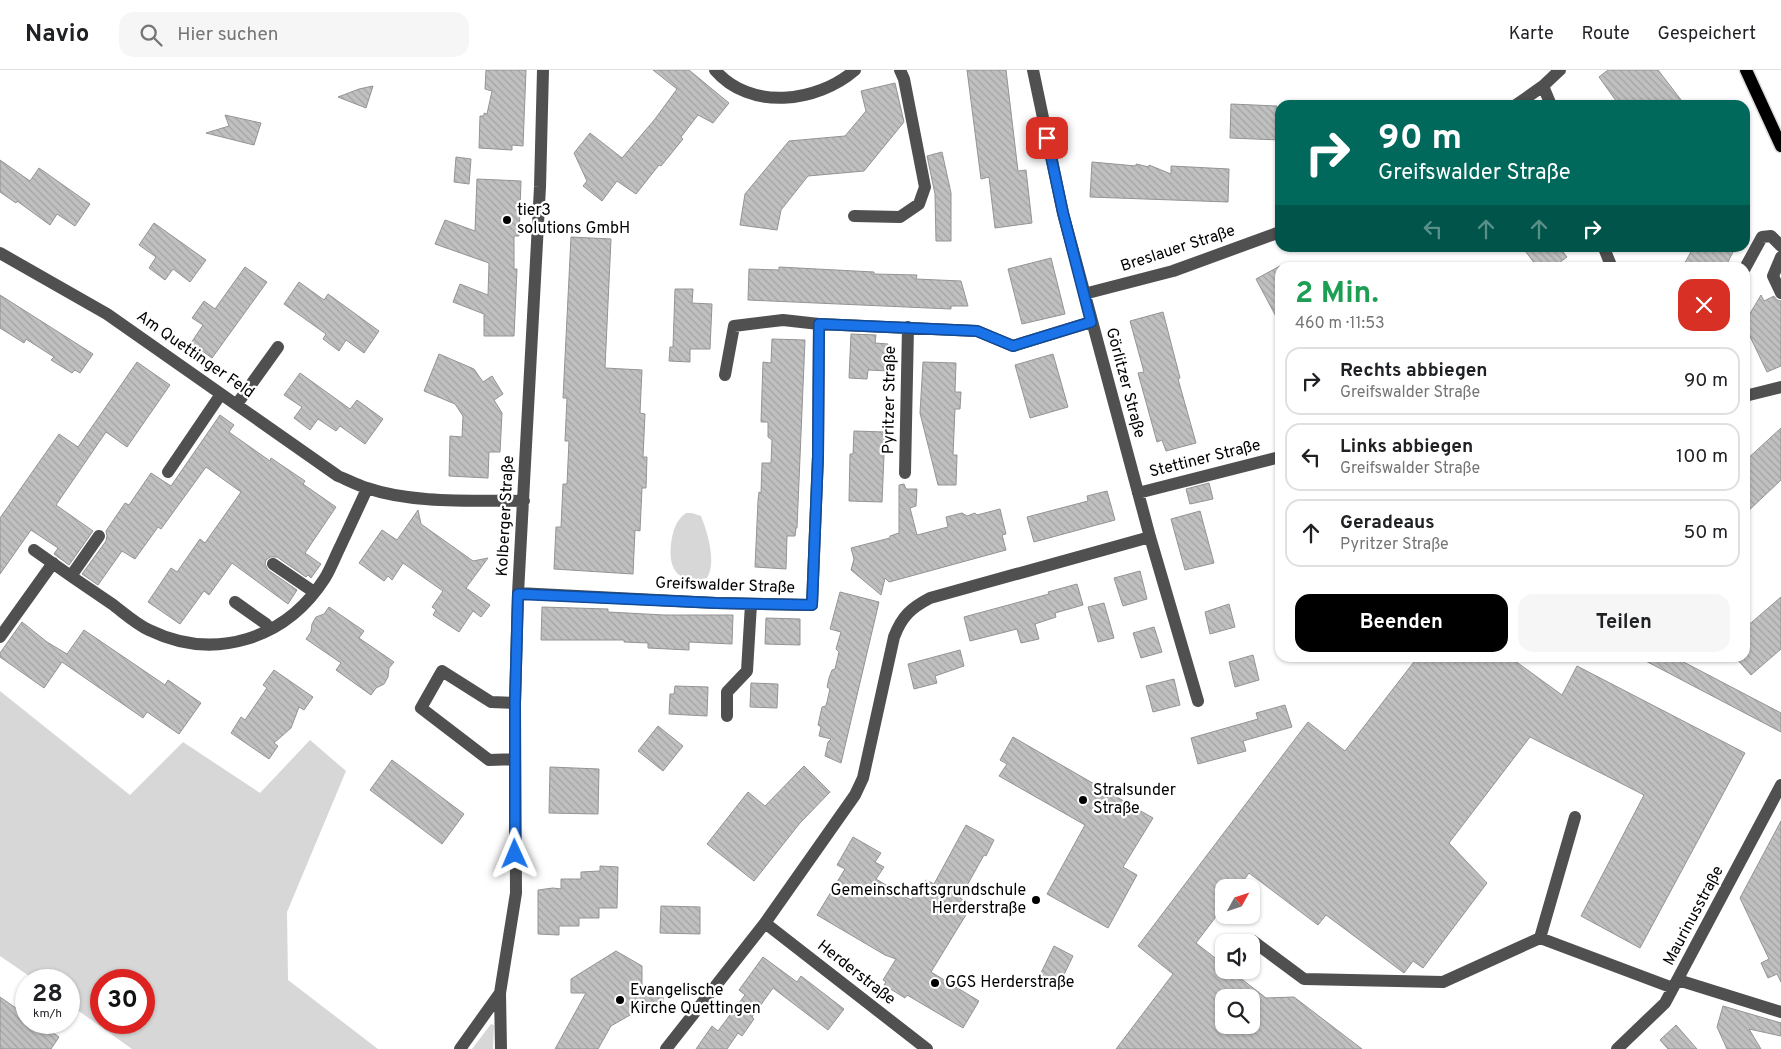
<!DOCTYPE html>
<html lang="de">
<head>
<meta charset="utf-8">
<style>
  :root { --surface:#fff; --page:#f6f6f6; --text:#202124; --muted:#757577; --line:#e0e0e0; --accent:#000 }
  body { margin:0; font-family:Overpass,sans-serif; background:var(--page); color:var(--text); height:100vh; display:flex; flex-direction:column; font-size:19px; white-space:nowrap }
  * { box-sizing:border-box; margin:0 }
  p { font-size:16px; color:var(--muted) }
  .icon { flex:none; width:28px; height:28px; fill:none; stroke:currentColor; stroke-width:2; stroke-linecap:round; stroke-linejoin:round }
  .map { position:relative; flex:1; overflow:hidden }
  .details { position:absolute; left:1275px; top:192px; width:475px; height:400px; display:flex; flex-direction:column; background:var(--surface); border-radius:15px; box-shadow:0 1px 4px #0004 }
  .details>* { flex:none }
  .guide { position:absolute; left:1275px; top:30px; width:475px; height:152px; border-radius:15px; box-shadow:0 1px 4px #0004; background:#00695c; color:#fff; overflow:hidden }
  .needle { width:32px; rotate:50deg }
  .controls { position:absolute; left:1215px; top:809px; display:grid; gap:10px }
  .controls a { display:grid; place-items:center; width:45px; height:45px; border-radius:10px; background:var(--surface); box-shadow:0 1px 4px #0004; font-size:25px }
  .speed { position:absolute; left:15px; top:899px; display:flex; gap:10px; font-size:25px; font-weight:700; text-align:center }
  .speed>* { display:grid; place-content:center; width:65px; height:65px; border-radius:50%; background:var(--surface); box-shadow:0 1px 4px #0004; line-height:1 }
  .speed small { font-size:12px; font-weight:400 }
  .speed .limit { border:8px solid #d22; background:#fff; color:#111 }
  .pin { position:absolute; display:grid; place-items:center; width:42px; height:42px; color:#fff; margin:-21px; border-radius:10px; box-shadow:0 2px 8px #0006 }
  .me { position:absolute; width:55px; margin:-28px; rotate:359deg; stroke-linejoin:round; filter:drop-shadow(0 0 4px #0008) }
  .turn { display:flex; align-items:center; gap:18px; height:105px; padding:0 20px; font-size:22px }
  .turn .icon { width:65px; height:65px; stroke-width:2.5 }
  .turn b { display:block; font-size:35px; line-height:42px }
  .lanes { display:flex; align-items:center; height:48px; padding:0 20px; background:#0003; justify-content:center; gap:25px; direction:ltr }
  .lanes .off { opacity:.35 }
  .round { display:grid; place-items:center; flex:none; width:52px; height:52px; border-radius:15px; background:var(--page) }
  .summary { display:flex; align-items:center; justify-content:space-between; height:85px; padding:0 20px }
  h1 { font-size:30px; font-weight:700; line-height:38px; color:#1e9e55 }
  .button { display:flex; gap:10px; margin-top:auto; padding:10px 20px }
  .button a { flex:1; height:58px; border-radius:15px; background:var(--accent); color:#fff; font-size:20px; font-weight:700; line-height:58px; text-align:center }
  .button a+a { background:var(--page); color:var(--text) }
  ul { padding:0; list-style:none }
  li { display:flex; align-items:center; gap:15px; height:68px; margin:0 10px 8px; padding:0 10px; border:2px solid var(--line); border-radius:15px }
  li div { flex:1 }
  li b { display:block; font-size:19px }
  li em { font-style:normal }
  header { display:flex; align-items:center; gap:30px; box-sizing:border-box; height:70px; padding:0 25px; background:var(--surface); border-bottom:1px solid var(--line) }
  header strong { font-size:24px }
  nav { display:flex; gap:28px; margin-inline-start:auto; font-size:18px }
  .search { width:350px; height:45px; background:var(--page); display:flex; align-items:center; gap:12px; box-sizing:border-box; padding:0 18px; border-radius:15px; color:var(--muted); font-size:19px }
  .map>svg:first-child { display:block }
</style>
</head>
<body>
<header>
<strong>Navio</strong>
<div class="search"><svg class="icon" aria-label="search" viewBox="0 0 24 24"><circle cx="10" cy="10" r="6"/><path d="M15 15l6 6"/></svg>Hier suchen</div>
<nav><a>Karte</a><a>Route</a><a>Gespeichert</a></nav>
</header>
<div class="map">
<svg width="1781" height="979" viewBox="0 0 1781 979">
  <defs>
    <pattern id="building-back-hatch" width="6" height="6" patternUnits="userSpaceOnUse" patternTransform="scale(1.25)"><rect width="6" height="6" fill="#c0c0c0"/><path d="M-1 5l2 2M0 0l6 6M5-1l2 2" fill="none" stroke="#a3a3a3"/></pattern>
  </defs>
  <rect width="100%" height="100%" fill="#fff"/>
  <path fill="#d7d7d7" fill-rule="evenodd" d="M686,443H692L701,446C707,461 717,492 707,508C679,514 668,501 671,474C673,461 675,451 686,443Z
    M0,621L130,725L183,672L260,723L310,670L346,701L287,842L288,910L378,979H132L69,934V910H35L0,886ZM101,910H144V952H101Z
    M491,954L494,955L493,979H472Z"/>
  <path fill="url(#building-back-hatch)" stroke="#949494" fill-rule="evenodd" d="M486,0H526L523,76L512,75V80L479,78L480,46H484V43L487,44L492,21L485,19Z
    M653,0H689L729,33L713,53L698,45L681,67L683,69L661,96L659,95L636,124L617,111L602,131L583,116L587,111L574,83L590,63L622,88L655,49L677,19Z
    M967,0H1006L1018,101L1026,100L1032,153L995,158L989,107L981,109Z
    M1608,0H1658L1685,35H1619L1599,7Z
    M895,13L904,52L864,101L808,106L781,140L777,160L740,155L745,124L789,71L845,66L866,41L861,21Z
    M373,16L366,38L338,27L359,19Z
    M1231,34L1277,36V40H1280V70L1230,68Z
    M225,45L261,53L254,75L206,63L229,56Z
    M942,82L951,123V171H936L935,124L927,86Z
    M456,87L471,89L469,114L454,112Z
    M0,90L30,111L39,98L90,134L75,156L57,144L50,155L17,131L16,133L0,122Z
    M1092,92L1136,96V94L1149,97V95L1171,104V96L1229,99L1228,132L1090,127Z
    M477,109L521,111L519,166H514V199H517L514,266H484V244L453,232L460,214L488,225L489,193L435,174L445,150L475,161Z
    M154,153L206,190L190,212L173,199L165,210L149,198L156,187L139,175Z
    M571,167L611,169L605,298L642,300L640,343L645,344L643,387H647L646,418H642L640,461L635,460L633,504L554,499L556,457H561L563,414H567L569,371H565L567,328H563Z
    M1523,178H1560L1567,187L1552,198H1538Z
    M1693,178H1735L1725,198H1682Z
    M1051,188L1065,244L1022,254L1008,199Z
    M1280,196V254L1256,209Z
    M245,197L267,212L212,288L191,273L203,255L192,248L204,231L215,239Z
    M779,197L874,202V204L917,205L916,209L961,211L968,236H951V239L748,230L749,199L779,200Z
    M299,212L324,230L328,224L379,261L364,283L346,270L339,281L323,269L326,264L284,234Z
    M675,219H693L692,233L712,234L710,279H690V292L669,291L670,277H673Z
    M0,225L93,284L80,303L75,300L72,303L51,290L54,287L26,269L24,273L0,258Z
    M1761,225L1764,231L1774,226L1777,230L1781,231V296L1767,302L1745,256V252Z
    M1163,242L1180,308L1178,309L1196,373L1166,381L1162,370L1157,372L1138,303L1144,302L1130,251Z
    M851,264L876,265L875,273L888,274V283H890V301L868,300L867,309L849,308Z
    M772,269L805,270L797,458H796L795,466H787L786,499L755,497L758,431L759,422L761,423L762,393H771L772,370L768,367V352H761L763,292L771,293Z
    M439,284L474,299L483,312L492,306L503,324L494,330L502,343L500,382H489L488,408L449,406L450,366L462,367L463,346L455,334L424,321Z
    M1053,284L1068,337L1030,348L1015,295Z
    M137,292L170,315L127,377L106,362L56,435L93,461L69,495L54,484L58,478L31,460L0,504V448L59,364L78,377Z
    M923,292L956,293L955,322H961L960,339H955L953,385H957L956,415H938L920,343Z
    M300,303L350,339L357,330L383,349L365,374L340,356L336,361L318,349L310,360L294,348L302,337L284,325Z
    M220,345L234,355L229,362L270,391L271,388L305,411L303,414L336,437L305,483L321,494L311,508L308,505L306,507L277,487H270L266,490L265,494L268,500L297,520L288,534L232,493L209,525L204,521L180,554L148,532L171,498L177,502L200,469L205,473L241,422L206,397L161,459L158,457L135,489L122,481L98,515L82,504L106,471L107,466L106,461L125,433L129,435L151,403L171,416Z
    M1781,358V410L1745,444V391Z
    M854,361L885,362L882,432L849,431L850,384H853Z
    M1209,413L1213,429L1190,434L1186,419Z
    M904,414L906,419H917L916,436L910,438L917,465L948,457L946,447L962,443L967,446L975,443L977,445L1000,439L1006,464L1002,465L1006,480L889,512L885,508L881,525L851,500L854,489L851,478L890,468V466L899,463V415Z
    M1107,421L1115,450L1034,472L1027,447L1088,431L1087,426Z
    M418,440L421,454L473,491L488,488L466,518L490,535L481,547L473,541L459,562L433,545L436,540L432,537L443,521L403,493L392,510L388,506L384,511L359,493L382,460L397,470Z
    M1200,441L1214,493L1185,500L1171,449Z
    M1140,501L1147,529L1123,536L1114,508Z
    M1077,514L1083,535L1055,543L1056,547L1035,554L1039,569L1021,573L1017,559L970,571L964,547L1049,524L1048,522Z
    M840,522L879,532L841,693L825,686L828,672L831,669L819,666L821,657L818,655L822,637L826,636L830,619L827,617L829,608L832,600L835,599L839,582L836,579L841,562L830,559Z
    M1781,527V579L1751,605L1736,588H1745V558Z
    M1104,533L1114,568L1098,572L1088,537Z
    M1229,534L1235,557L1210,564L1205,542Z
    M329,537L364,561L359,568L394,592L389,598L388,607L384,614L376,618L371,625L336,600L341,593L306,569L311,562L312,554L316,547L324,544Z
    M542,537L608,539V542L664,545H733L732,574L689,572V580L648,578V573L624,572V570H541Z
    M766,548L800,549V575L765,574Z
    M22,552L47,572L67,584L84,560L165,615L168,610L201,633L179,664L147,642L143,648L62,592L44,618L0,587V583Z
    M1154,557L1162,582L1141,588L1133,563Z
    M960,580L964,596L935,606L937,613L914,619L908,594Z
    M1253,585L1259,610L1235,617L1229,592Z
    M1417,588H1511L1562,625L1577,596L1745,683L1640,878L1581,846L1644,725L1530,667L1449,773L1487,813L1423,898L1413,891L1404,903L1326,845L1318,855L1249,803L1238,818H1224V836L1196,873L1224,895V900H1230L1266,928L1294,927L1362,979H1116L1173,904L1138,876L1308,652L1345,681ZM1224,928H1251V955H1224Z
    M1640,588H1676L1781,643V662Z
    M274,600L313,627L304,640L299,637L291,658L274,673L278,676L269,689L231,663L241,647L245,650L267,618L263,615Z
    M1174,609L1180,635L1153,642L1146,616Z
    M751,613L778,614L777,638L750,637Z
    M675,616L708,617L707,646L669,644L670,624H674Z
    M1285,635L1292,657L1243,671L1246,681L1198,694L1191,668L1258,649L1256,643Z
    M658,656L683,676L663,701L638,681Z
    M1013,667L1153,748L1123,797L1137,805L1108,858L1047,824L1085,755L999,706L1007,694L1000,690Z
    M392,690L464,744L442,774L370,720Z
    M804,696L830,722L800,753L754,811L707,774L748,722L765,736Z
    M550,697L599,699L598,744L549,743Z
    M1781,751V912L1777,904L1768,908L1761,893L1769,889L1740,828Z
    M966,755L994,770L986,786L984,785L960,828L972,835L931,902L979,931L963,958L907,925L905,928L884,915L886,912L883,910L896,889L885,885L817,845L845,799L837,795L853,767L881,783L875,792L884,797L876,809L911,830L926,810L934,814Z
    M600,796L618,797L617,838H599V848H579V856H559V865L538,864V820L553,818L561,819V809H581V802L600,801Z
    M661,836L700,837V864L660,863Z
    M1054,876L1073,886L1058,917L1039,907Z
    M616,881L642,896V919H663V934H649L611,956L598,979H555L586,923H571V909Z
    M763,887L797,912L801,906L844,939L828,960L773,918L752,947L754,949L742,966L738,963L727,979H696L712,956L718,961L745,925L739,920Z
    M0,927L26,945V952H38L59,967L51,979H0Z
    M1723,936L1781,953V966L1749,959L1761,979H1727L1717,957Z
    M1676,955L1697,979H1668L1660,970Z"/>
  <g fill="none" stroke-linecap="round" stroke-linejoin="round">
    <defs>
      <path id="major" d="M1746,0L1781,76"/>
    </defs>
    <use href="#major" stroke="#dbdbdb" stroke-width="15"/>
    <path stroke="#505050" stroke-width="12" d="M715,0C750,41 817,33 855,0
      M1033,0L1063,143L1150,467L1198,631
      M1543,16L1551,35
      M1516,35L1543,16L1560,0
      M854,146L900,147L919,134L925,117L904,9L900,0
      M1604,178L1612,198
      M0,183L107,244L338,406C348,410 357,415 367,418C413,434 475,430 524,431
      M1745,198L1762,167L1771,166L1781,176
      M1781,223L1773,206L1781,187
      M1084,224L1173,201L1280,162
      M725,305L734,256L783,250L819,254
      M1745,326L1781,317
      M237,334L278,277
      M168,402L221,324
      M905,403L908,257
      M1138,423L1280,387
      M34,480C59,498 85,516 112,534C124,543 136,554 149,560C215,592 286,569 325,508C331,498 335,487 340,477C349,458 358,438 367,419
      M273,494L314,522
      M71,506L99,466
      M518,523L716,533L812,535L818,386L819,254L977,261L1013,276L1091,252
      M235,532L266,554L270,559
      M0,567L53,493
      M727,646V622L747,601L751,534
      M515,689L489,690L421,638L442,601L491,632L515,633
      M765,853L927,979
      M1540,868L1575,747
      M1253,871L1304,909L1443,912L1540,868L1673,918
      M1678,910L1781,942
      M500,923L501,979
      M460,979L500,923L516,823L515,633L518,523L540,117L543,0
      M666,979L765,853L855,725L863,708L894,567C902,546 911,538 930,528L1150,467
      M1617,979L1665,933L1781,715"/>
    <use href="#major" stroke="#000" stroke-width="12"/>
  </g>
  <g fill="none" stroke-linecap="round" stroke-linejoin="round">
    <defs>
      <path id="route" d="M515,784V633L518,524L716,533L812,535L818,386L819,254L977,261L1013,276L1091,252L1063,143L1047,68"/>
    </defs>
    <use href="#route" stroke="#114b97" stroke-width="12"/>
    <use href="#route" stroke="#1a73e8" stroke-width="9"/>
  </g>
  <g fill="#000" stroke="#fff" stroke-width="2">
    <circle cx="507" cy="150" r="5"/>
    <circle cx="1083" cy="730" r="5"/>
    <circle cx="1036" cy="830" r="5"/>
    <circle cx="935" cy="913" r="5"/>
    <circle cx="620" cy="930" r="5"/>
  </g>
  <g text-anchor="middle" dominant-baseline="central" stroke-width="4.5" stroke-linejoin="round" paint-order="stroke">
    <g font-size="16" fill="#000" stroke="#fff" text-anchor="start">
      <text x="517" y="141">tier3<tspan x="517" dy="18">solutions GmbH</tspan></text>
      <text x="1093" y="721">Stralsunder<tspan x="1093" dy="18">Straße</tspan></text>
      <text x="1026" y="821" text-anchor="end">Gemeinschaftsgrundschule<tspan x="1026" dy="18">Herderstraße</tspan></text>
      <text x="945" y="913">GGS Herderstraße</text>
      <text x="630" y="921">Evangelische<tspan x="630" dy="18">Kirche Quettingen</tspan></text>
    </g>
    <g font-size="16" fill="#000" stroke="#fff">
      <text transform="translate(1178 179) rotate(-18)">Breslauer Straße</text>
      <text transform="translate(195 285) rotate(35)">Am Quettinger Feld</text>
      <text transform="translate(1125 313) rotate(75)">Görlitzer Straße</text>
      <text transform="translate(890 330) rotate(-89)">Pyritzer Straße</text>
      <text transform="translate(1205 389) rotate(-14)">Stettiner Straße</text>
      <text transform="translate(506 446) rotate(-87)">Kolberger Straße</text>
      <text transform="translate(725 516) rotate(2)">Greifswalder Straße</text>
      <text transform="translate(1694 846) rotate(-62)">Maurinusstraße</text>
      <text transform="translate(856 903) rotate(38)">Herderstraße</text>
    </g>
  </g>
</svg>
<div class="controls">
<a><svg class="needle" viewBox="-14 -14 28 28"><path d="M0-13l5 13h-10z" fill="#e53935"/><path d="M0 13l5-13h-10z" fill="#757577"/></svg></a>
<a><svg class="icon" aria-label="sound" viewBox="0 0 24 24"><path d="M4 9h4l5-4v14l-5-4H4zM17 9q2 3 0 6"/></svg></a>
<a><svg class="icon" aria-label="search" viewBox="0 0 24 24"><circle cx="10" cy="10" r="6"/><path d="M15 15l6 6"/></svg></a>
</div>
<div class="speed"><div>28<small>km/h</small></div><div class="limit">30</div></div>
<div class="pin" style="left:1047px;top:68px;background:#d93025"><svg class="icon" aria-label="arrive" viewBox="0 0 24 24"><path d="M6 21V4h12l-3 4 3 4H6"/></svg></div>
<svg class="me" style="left:515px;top:784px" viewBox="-20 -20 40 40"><path d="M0-17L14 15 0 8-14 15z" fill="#1a73e8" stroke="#fff" stroke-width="4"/></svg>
<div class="guide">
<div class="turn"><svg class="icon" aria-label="right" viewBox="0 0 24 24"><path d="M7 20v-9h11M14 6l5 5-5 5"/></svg><div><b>90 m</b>Greifswalder Straße</div></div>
<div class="lanes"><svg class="icon off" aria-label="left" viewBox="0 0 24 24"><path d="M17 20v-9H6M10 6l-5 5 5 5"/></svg><svg class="icon off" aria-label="ahead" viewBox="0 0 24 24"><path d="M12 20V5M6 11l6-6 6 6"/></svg><svg class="icon off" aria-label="ahead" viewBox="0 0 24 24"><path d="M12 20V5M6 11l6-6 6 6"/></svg><svg class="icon" aria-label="right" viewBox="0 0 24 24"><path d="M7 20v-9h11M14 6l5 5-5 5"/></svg></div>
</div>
<section class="details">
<div class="summary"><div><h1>2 Min.</h1><p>460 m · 11:53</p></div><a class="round" style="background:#d93025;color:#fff"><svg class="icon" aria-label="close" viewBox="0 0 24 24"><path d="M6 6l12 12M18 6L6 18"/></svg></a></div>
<ul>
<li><svg class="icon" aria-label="right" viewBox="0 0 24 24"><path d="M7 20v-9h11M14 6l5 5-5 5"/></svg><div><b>Rechts abbiegen</b><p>Greifswalder Straße</p></div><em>90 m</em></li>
<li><svg class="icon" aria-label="left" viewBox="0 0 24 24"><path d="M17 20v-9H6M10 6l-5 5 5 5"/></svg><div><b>Links abbiegen</b><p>Greifswalder Straße</p></div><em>100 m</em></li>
<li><svg class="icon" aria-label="ahead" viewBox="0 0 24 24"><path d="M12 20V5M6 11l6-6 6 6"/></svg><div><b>Geradeaus</b><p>Pyritzer Straße</p></div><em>50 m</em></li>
</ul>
<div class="button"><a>Beenden</a><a>Teilen</a></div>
</section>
</div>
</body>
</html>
